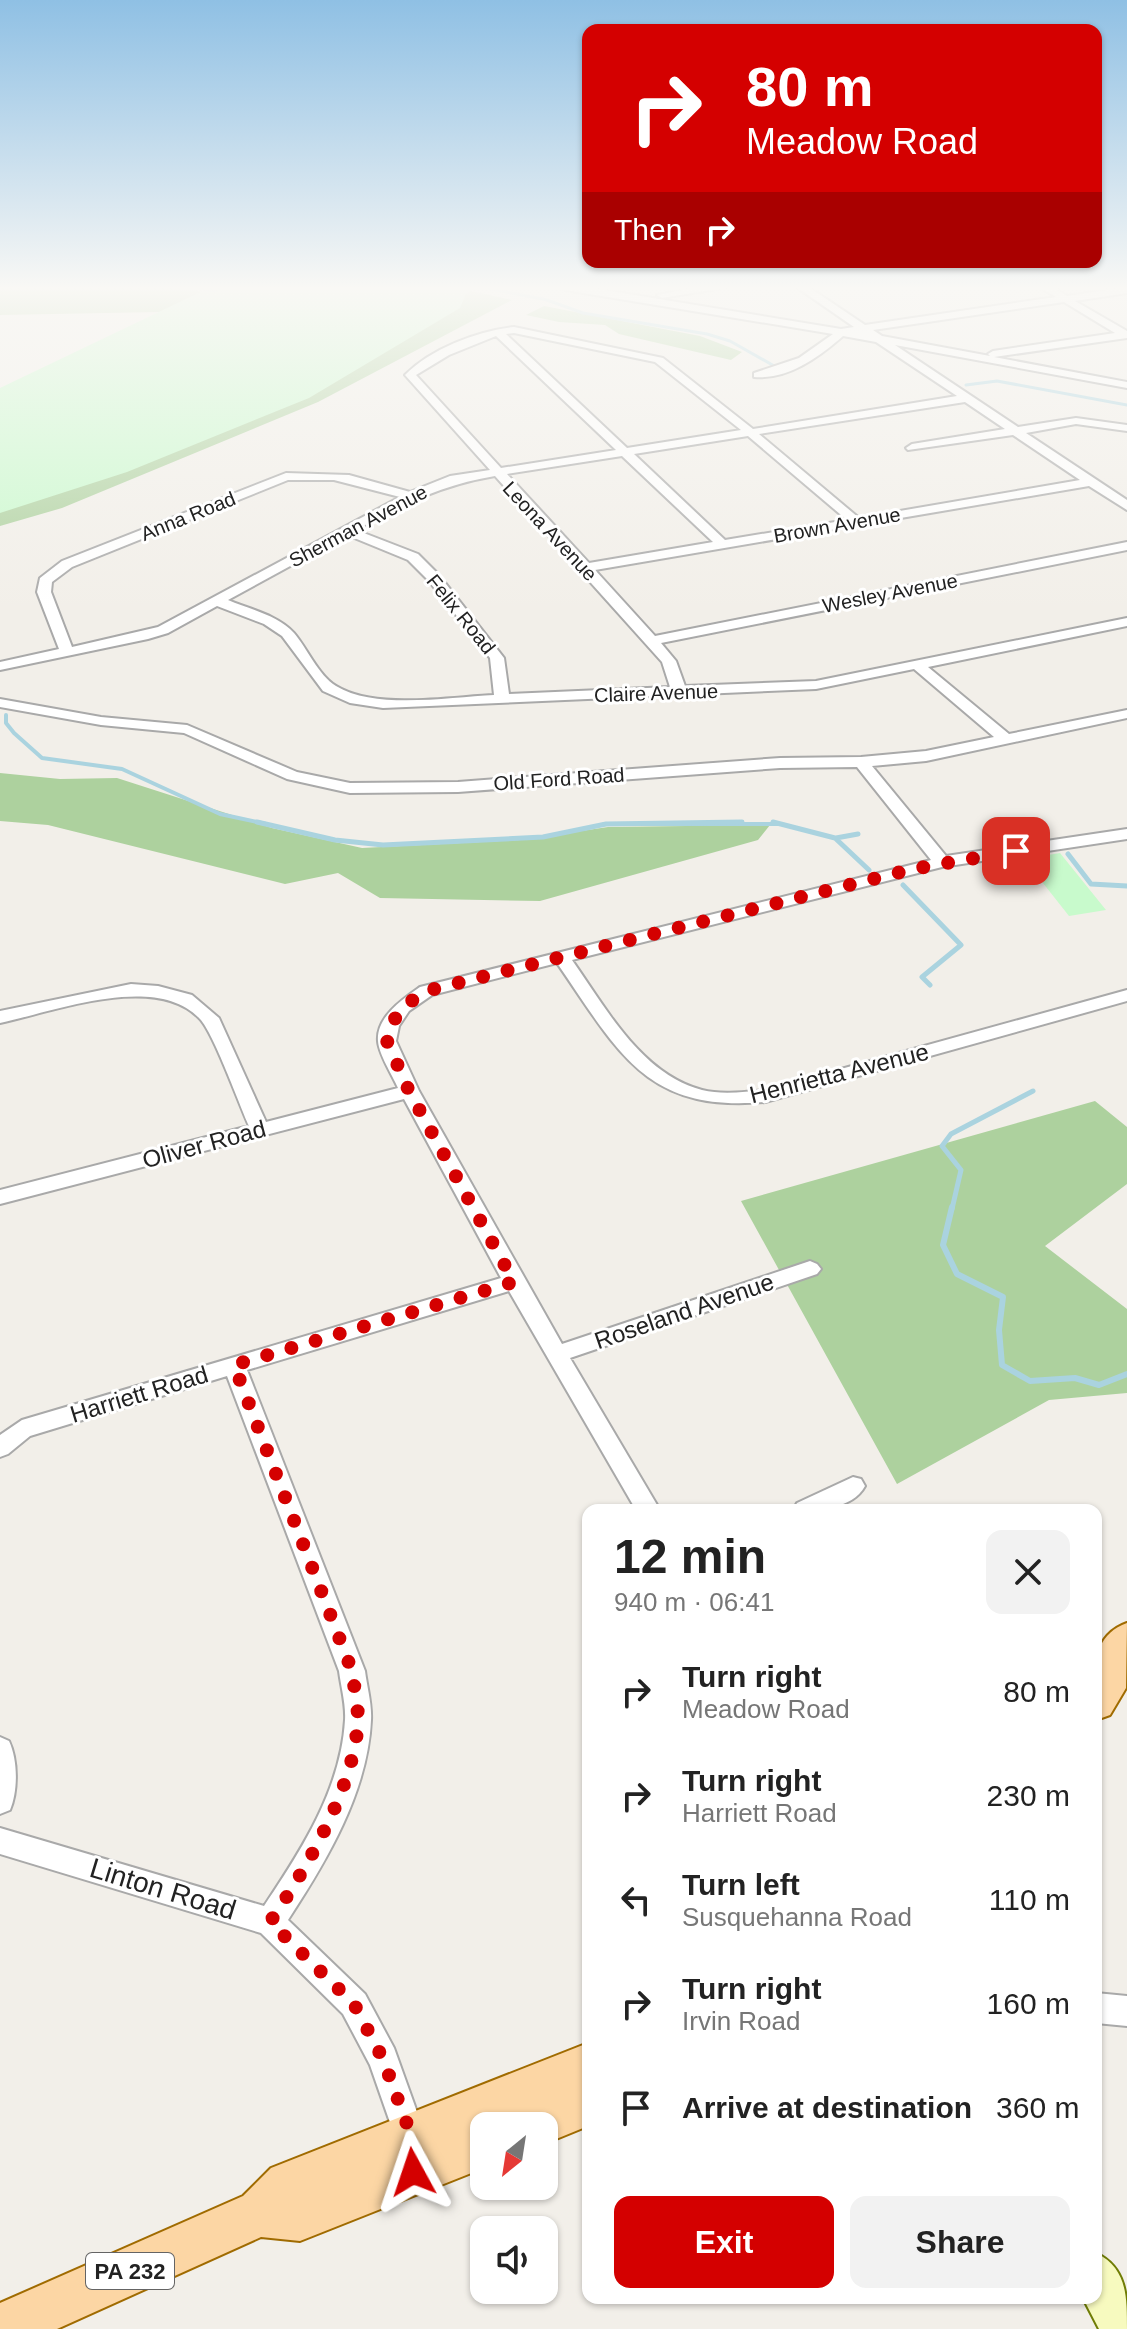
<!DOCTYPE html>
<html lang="en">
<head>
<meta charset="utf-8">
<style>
  :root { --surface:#fff; --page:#f2f2f2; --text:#222; --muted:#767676; --accent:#d40000 }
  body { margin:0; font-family:Helvetica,sans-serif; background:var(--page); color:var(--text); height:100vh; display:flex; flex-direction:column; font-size:30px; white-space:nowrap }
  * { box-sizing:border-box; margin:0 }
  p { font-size:26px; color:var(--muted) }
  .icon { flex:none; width:44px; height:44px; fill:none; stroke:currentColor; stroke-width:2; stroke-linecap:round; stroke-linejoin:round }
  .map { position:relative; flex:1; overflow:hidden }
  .sheet { position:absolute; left:582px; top:1504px; width:520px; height:800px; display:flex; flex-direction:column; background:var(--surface); border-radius:16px; box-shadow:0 2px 6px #0004 }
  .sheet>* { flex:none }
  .banner { position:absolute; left:582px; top:24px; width:520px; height:244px; border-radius:16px; box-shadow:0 2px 6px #0004; background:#d40000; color:#fff; overflow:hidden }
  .needle { width:52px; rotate:210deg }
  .buttons { position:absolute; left:470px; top:2112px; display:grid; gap:16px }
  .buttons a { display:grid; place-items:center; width:88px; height:88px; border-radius:16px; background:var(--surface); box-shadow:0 2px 6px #0004; font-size:40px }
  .pin { position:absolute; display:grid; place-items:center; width:68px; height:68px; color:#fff; margin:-34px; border-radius:16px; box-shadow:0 4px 12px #0006 }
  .me { position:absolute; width:88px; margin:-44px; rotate:355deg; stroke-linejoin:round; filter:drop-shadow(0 0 6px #0008) }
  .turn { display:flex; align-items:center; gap:28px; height:168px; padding:0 32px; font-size:36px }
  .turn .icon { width:104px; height:104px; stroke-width:2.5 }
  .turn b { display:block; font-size:56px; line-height:68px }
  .then { display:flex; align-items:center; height:76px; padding:0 32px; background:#0003; gap:16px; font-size:30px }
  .round { display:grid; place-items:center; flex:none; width:84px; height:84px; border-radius:16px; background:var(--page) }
  .overview { display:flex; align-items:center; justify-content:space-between; height:136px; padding:0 32px }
  h1 { font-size:48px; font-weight:700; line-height:60px }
  .action { display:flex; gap:16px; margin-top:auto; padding:16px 32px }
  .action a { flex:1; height:92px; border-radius:16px; background:var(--accent); color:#fff; font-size:32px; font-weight:700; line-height:92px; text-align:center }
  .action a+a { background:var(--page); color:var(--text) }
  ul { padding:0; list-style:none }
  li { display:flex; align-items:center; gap:24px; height:104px; padding:0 32px }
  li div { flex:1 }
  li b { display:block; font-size:30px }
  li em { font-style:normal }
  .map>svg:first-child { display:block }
</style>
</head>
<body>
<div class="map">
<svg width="1127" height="2329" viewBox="0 0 1127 2329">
  <rect width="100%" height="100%" fill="#f2efe9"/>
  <path fill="#add19e" d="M0,286H162L218,294L260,286L453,287L512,300L318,402L62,508L0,526V425L195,342L158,312L0,315Z
    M544,306L700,336L742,352L731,360L619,334L605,325L559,322L526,315Z
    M0,773L60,779L117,778L272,828L362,848L520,840L608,827L770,825L758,840L540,901L380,898L338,873L285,884L48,825L0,821Z
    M1095,1101L1127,1127V1184L1045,1246L1127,1309V1393L1049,1400L897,1484L741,1201Z"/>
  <path fill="#c8facc" d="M213,286H479L466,294L460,308L309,398L127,472L0,513V388Z
    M1060,853L1106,910L1069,916L1024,859Z"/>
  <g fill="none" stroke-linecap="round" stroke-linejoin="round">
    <path stroke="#aad3df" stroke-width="3" d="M192,286L214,291L225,286
      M477,286L547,300L583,313L707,334L730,341L776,367
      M966,385L997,381L1127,405"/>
    <path stroke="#aad3df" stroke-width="4" d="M6,715V723L14,733L42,758L122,769L220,814L266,824
      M604,824H781"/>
    <path stroke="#aad3df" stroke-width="5" d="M257,822L335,840L383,845L543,837L606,824L742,822
      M773,822L835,838L869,870
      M836,838L858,834
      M1068,854L1091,884L1127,886
      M903,885L961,945L922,977L930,985
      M952,1209L961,1170L942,1146L951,1134L1033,1091"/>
    <path stroke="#aad3df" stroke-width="6" d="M952,1207L943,1245L957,1274L1003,1297L999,1330L1002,1365L1030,1381L1075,1378L1099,1385L1127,1374"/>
    <defs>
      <path id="street" d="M560,286H580L841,329L854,327L795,286H807L865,325L1056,297L1038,286H1051L1067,296L1127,287V293L1075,301L1127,331V338L994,357L1127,382V388L895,345L1018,427L1076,418L1127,425V431L1076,424L1026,433L1127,500V510L1089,486L595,570L655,636L1127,542V550L661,643L676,661L685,686L816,681L1127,618V626L928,667L1009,734L1127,710V718L926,761L872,766L946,856L1127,829V839L942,867L572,960C606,1008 641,1074 702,1090C722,1095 744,1092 765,1090L1127,990V1001L765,1102C645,1113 618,1051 557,963L432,995L409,1011L399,1026L396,1041L419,1091L562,1344L810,1261L817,1264L821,1269L817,1274L570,1358L660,1510H636L509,1291L247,1370L365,1671C367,1687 372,1704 371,1720C368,1792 326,1862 288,1920L365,1994L394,2048L427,2140L422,2151L411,2156L400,2151L370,2065L343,2014L261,1933L0,1854V1828L264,1906C301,1851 341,1789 345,1720C346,1704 341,1687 339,1671L227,1376L30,1436L8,1454L0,1457V1435L22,1420L501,1278L404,1099L0,1204V1190L249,1126C239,1104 214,1034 200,1019C157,972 55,1011 0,1023V1011L131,984L158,986L192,995L219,1018L266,1122L398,1088C392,1074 379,1055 378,1041C376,1017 403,999 420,987L931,860L857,767L780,768L458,792L350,793L287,779L184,733L101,725L0,707V699L101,717L187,725L297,772L350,783L458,782L780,758L861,757L926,751L994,737L914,669L816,689L383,708L350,703L323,691L282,636L264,624L217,606L168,633L148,639L0,670V662L59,649L37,592L40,578L62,561L286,473L349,475L410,492L450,476L490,470L405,375C432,348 478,331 514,327L663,358L753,429L957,396L876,342L843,336C819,357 788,380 754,377V373L799,358L833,334L565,290ZM1064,302L1115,333L993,351L988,354L990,356L882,336L873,330ZM514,333L655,362L741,430L627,448L506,334ZM496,336L616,450L501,468L416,375L449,355ZM965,402L1005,429L912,444L906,448L908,450L1013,435L1080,480L859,518L759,434ZM748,436L847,520L725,540L634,454ZM622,456L713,542L589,563L507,474ZM495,476L662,662L670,687L509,694L504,658L439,575L418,554L356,530C404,504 441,485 495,476ZM288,480H334L400,497L158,627L72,647L51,592L52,582L72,567ZM347,535L408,560L429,581L490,658L494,695C449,697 375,710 336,686C318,675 307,648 294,633C278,615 249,609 228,600Z
        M704,286H735L662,298L657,295Z
        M853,1477L861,1479L865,1486C852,1510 816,1510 793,1510L797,1503Z
        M0,1737L9,1741C18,1760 18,1791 10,1810L0,1814Z
        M1096,1993L1127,1996V2026L1096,2023Z"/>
      <path id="secondary" d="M1096,2253C1127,2268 1127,2296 1127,2329H1099L1083,2298H1096Z"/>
      <path id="primary" d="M1127,1623L1126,1688L1110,1715L1096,1720C1096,1683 1085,1638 1127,1623Z
        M588,2043V2126L544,2144V2126H507L509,2120L497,2126H484V2168L300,2241L261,2237L57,2329H0V2303L243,2196L271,2168Z"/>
    </defs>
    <use href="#street" stroke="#a9a9a9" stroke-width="4"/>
    <use href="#secondary" stroke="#707d05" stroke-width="4"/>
    <use href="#primary" stroke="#a06b00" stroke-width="4"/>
    <use href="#street" fill="#fff" fill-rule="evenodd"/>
    <use href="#secondary" fill="#f7fabf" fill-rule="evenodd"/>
    <use href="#primary" fill="#fcd6a4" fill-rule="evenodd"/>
  </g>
  <linearGradient id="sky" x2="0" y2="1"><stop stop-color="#8fc0e4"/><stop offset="0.47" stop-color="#f9f8f5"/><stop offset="1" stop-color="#f9f8f5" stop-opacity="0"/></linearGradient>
  <rect width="1127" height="613" fill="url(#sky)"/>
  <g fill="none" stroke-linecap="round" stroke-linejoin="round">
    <path stroke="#d40000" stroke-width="14" stroke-dasharray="0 25.2" d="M413,2172L411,2135L383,2059L354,2004L270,1922C307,1868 355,1786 358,1720C358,1704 354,1687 352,1671L234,1365L514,1282L409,1091L387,1041L390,1026L403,1007L426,991L913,869L1016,851"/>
  </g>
  <g text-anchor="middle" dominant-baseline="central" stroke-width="6" stroke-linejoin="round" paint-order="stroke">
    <g font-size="20" fill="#222" stroke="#fff">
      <text transform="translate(188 516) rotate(-22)">Anna Road</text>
      <text transform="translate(837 525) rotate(-10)">Brown Avenue</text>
      <text transform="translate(358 526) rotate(-28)">Sherman Avenue</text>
      <text transform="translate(550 531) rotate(47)">Leona Avenue</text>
      <text transform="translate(890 593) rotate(-11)">Wesley Avenue</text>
      <text transform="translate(461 614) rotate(51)">Felix Road</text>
      <text transform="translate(656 693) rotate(-2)">Claire Avenue</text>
      <text transform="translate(559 779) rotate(-4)">Old Ford Road</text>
    </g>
    <rect fill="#fff" stroke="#646464" stroke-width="2" x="86" y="2253" width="88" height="36" rx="6"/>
    <g font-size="22" font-weight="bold" fill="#222">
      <text x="130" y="2271">PA 232</text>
    </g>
    <g font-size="24" fill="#222" stroke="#fff">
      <text transform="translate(839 1073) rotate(-14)">Henrietta Avenue</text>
      <text transform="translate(204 1144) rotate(-15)">Oliver Road</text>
      <text transform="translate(684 1311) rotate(-19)">Roseland Avenue</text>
      <text transform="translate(139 1394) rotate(-17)">Harriett Road</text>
    </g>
    <g font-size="28" fill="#222" stroke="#fff">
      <text transform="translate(163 1889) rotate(17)">Linton Road</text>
    </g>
  </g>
</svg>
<div class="buttons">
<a><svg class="needle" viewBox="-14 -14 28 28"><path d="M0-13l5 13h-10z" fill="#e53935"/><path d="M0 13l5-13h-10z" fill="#767676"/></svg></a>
<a><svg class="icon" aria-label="sound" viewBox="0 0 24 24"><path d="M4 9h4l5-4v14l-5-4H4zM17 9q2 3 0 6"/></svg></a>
</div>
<div class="pin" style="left:1016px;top:851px;background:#d93025"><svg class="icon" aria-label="arrive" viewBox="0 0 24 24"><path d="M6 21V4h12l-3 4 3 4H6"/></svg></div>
<svg class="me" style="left:413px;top:2172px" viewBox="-20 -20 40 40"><path d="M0-17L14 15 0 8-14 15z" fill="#d40000" stroke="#fff" stroke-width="4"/></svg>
<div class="banner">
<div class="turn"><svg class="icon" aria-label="right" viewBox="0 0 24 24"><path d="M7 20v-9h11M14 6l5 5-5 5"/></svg><div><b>80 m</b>Meadow Road</div></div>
<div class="then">Then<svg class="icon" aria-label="right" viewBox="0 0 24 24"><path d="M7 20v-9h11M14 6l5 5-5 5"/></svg></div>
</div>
<section class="sheet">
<div class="overview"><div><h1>12 min</h1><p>940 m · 06:41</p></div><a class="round"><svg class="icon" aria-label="close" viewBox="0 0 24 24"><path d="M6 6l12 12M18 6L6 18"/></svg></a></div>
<ul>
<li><svg class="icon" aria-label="right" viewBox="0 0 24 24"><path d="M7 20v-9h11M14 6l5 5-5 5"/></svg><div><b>Turn right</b><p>Meadow Road</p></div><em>80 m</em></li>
<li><svg class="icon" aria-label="right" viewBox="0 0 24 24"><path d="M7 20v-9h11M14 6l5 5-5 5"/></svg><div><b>Turn right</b><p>Harriett Road</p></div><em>230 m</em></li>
<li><svg class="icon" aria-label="left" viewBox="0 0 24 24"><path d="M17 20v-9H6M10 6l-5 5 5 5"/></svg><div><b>Turn left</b><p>Susquehanna Road</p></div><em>110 m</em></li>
<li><svg class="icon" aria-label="right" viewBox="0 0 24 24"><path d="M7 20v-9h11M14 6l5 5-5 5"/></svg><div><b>Turn right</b><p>Irvin Road</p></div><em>160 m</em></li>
<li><svg class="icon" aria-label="arrive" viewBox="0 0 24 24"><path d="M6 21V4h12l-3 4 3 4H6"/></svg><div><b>Arrive at destination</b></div><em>360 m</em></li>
</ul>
<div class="action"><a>Exit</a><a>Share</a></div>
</section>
</div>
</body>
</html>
